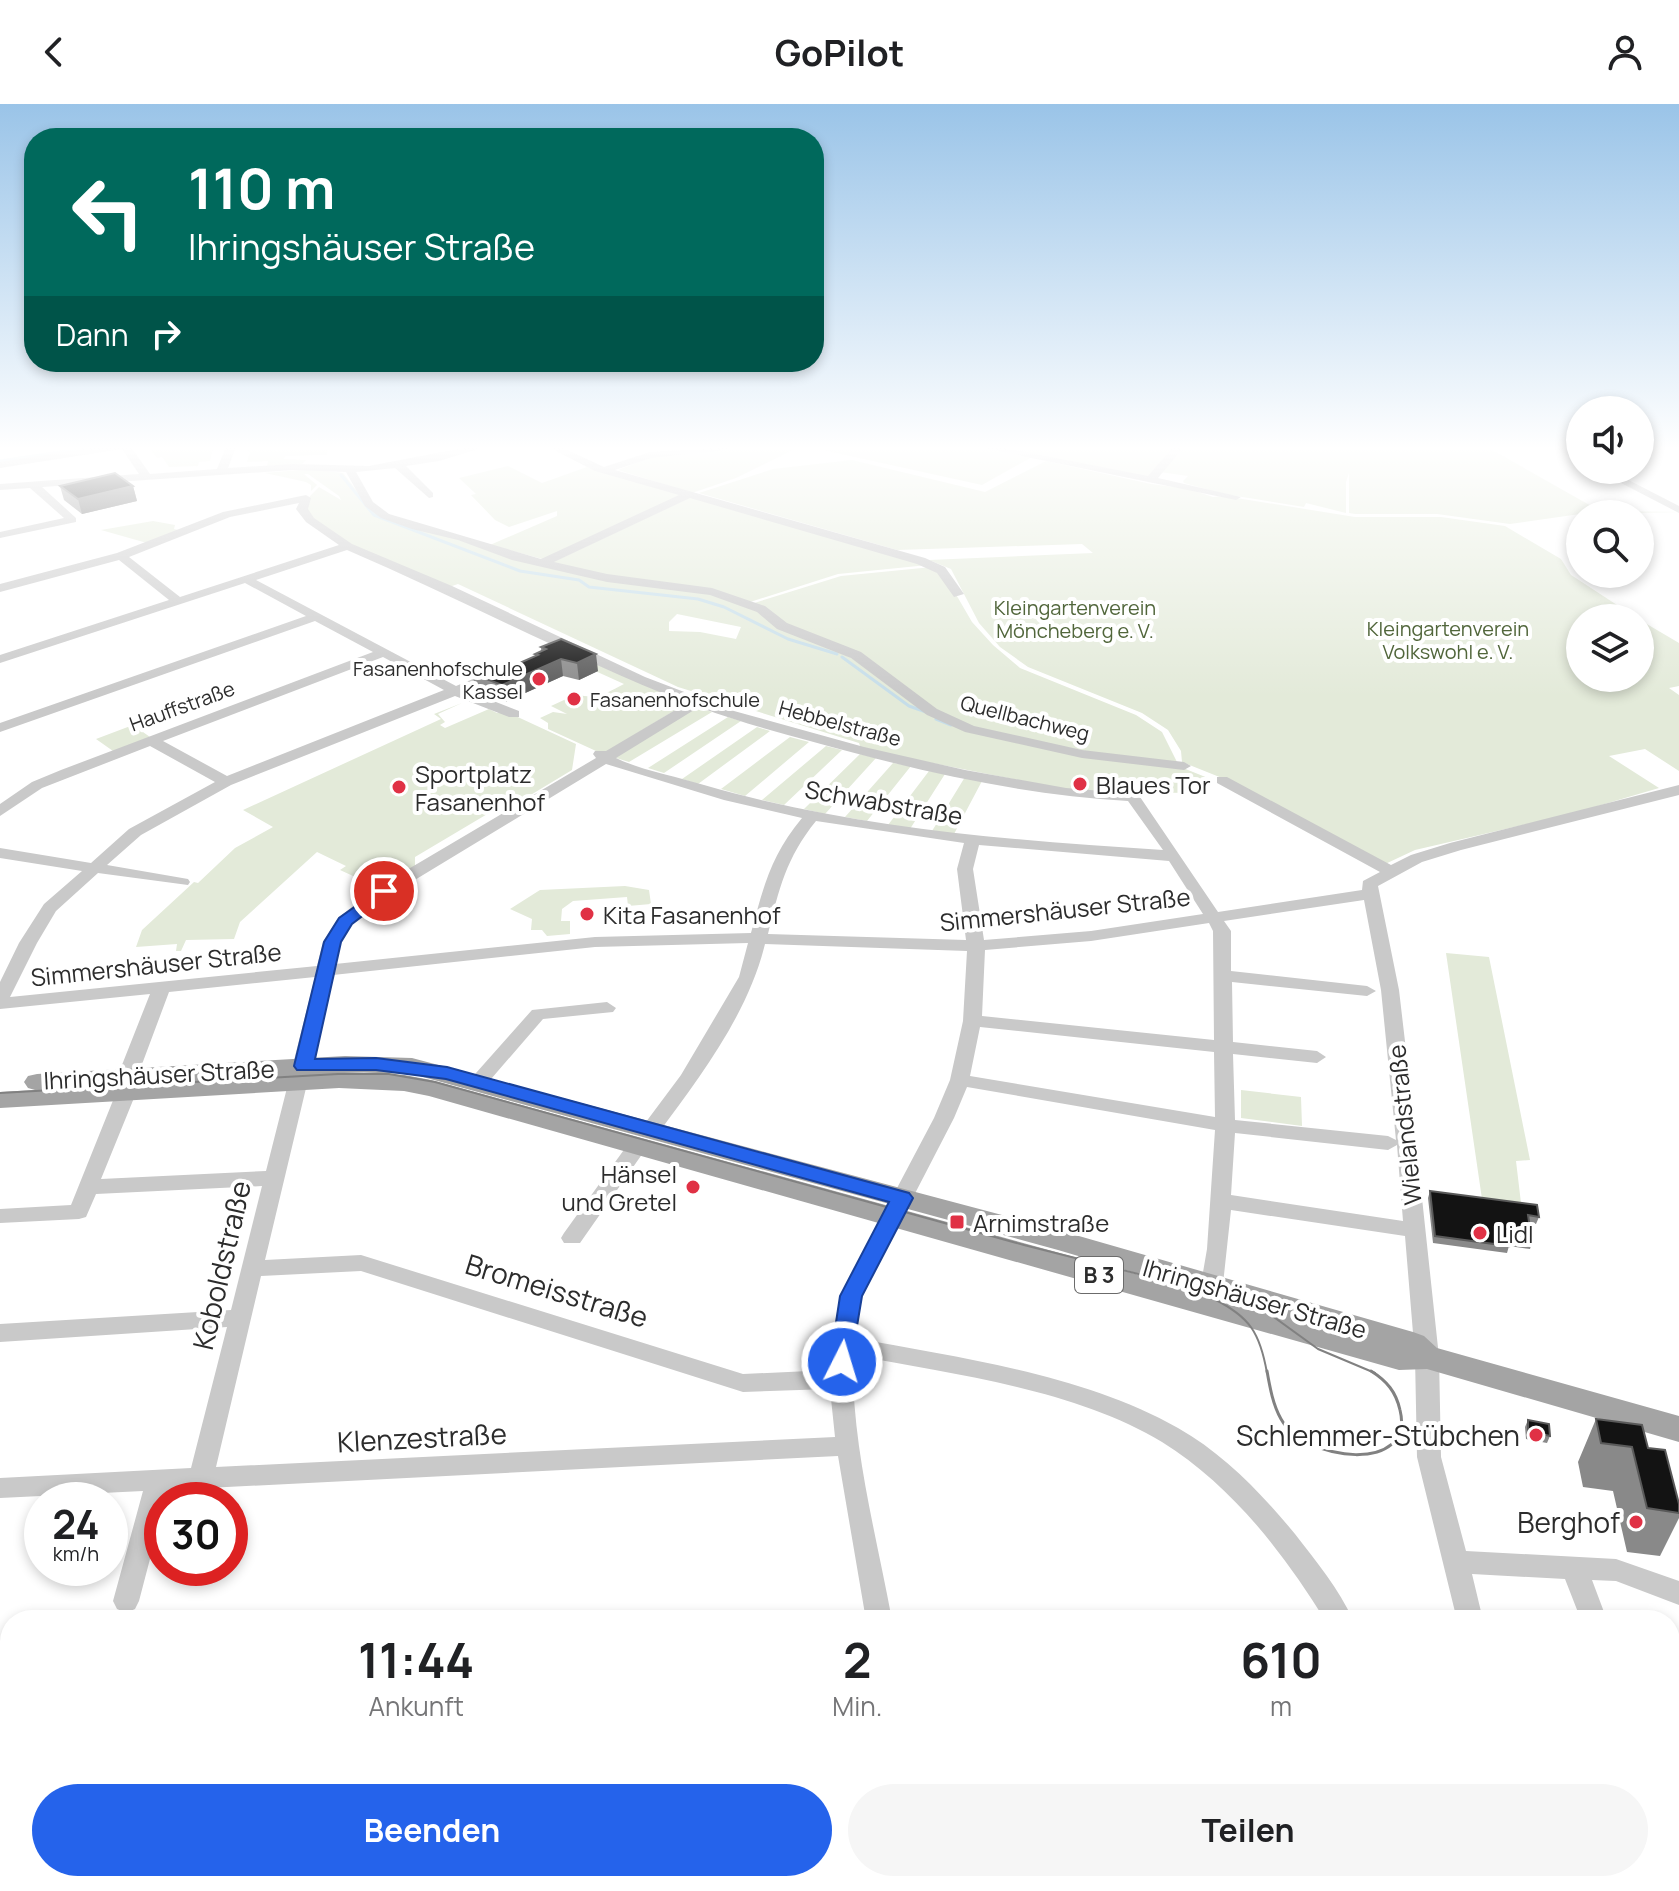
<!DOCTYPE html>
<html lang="de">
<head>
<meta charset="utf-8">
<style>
  :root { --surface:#fff; --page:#f6f6f6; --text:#202124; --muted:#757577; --accent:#2563eb }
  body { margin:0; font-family:Manrope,sans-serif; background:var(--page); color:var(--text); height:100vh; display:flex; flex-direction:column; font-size:30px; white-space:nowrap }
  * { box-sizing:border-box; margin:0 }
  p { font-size:26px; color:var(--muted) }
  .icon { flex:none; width:44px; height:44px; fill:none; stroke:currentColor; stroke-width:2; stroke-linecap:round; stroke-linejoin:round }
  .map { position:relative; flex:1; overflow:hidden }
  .drawer { position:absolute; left:0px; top:1506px; width:1680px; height:282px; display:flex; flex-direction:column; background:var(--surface); border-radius:32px 32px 0 0; box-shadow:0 4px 12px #0003 }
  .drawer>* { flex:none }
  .top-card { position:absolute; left:24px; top:24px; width:800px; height:244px; border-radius:32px; box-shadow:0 4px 12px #0003; background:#00695c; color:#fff; overflow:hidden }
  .controls { position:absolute; left:1566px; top:292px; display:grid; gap:16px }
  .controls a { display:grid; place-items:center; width:88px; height:88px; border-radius:50%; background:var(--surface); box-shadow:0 4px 12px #0003; font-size:40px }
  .speed { position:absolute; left:24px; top:1378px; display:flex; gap:16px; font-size:40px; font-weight:700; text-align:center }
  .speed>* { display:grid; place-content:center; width:104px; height:104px; border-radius:50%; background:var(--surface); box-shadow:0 4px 12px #0003; line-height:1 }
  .speed small { font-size:20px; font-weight:400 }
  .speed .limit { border:12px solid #d22; background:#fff; color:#111 }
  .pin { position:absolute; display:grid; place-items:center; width:68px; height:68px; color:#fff; margin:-34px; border:4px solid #fff; border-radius:50%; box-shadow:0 2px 8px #0007 }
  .me { position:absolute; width:88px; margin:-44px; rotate:5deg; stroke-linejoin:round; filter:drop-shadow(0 0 6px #0008) }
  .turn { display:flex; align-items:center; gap:28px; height:168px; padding:0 32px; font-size:36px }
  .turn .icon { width:104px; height:104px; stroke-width:2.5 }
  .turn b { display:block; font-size:56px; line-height:68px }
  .then { display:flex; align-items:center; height:76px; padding:0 32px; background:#0003; gap:16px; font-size:30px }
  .eta { display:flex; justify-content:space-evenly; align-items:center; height:136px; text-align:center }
  .eta b { font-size:48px; font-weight:700; line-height:56px }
  .cta { display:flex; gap:16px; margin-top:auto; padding:16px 32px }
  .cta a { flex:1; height:92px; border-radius:48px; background:var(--accent); color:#fff; font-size:32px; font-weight:700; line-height:92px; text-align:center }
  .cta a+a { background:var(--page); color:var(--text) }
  header { display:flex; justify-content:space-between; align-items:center; height:104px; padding:0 32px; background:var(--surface); font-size:36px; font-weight:700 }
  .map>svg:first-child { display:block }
</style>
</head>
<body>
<header><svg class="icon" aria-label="back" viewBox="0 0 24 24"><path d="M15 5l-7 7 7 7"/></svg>GoPilot<svg class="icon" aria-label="person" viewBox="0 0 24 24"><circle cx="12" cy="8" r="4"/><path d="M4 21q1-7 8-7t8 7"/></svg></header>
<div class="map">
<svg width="1679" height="1787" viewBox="0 0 1679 1787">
  <rect width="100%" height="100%" fill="#fff"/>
  <path fill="#e3ead9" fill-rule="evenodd" d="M155,343H212L213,344L210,357L199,358L198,362L169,363L162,353L157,354L149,344Z
    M252,343H269L276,347L282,343L328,346L327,351L286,352L283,355L306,356L302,360L267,362L268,357L247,358L250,348L244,345Z
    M736,343H787L791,347L736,374L692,389L618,366L649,354Z
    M809,343H979L1032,353L982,381Z
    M990,343H1175L1148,374Z
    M1182,343H1487L1600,407L1678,408L1580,410L1510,420L1437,410H1355L1349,409V369L1346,378V409L1306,399L1304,403L1224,390L1184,379L1183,377L1188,372L1160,368Z
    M852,356L985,388L1046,357L1151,380L1189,385L1213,393L1224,392L1355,413H1441L1505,422L1561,455L1571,471L1637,514H1580V574H1640V516L1679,539V582L1669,584L1679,591V667L1645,645L1609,652L1659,684L1574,709L1415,746L1383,761L1227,676L1182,658L1181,647L1168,626L1142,609L1028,563L1000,543L979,519L951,465L929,456L1093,449L1082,440L897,446L699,389L773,365Z
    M508,362L542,379L587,363L687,390L546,456L490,441L557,412V407L509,423L495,416L471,391L476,390L459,374Z
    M310,365L343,369L367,400L383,413L457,434L517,456L712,489L741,499L844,549L939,614L1080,652L1178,662L1208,674L1185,684L1188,689L1074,687L861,645L859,639L678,583L458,480L449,483L351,441L309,412L305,406L310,392L319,383L341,396L339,392L308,370H304L317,381L311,387V381L306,378L265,369ZM677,510L741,523L736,535L700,528L669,527V518Z
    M693,392L928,461L838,470L747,499L713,488L609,473L551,459Z
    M153,417L175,421L174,425L178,426L147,439L101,426Z
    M932,463L947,475L972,518L993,541L1020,564L1136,611L1162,628L1178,660L1117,653L976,626L949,615L857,549L792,524L751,500L841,472Z
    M580,553L687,599L606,648L596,647L548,625V619L540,614L553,608L567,610L551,602L577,590C597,597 608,588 624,580L571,556Z
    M462,599L438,610L445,618L440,621L445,624L489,605L497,609L505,607L576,640L572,666L524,695L511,696L415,753V763L400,773L383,765L364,777L340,766L346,762L317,748L240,818L234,835L186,836L181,847H176L177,840L136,843L142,826L194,778L198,779L235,744L273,723L243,706L441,615L434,610Z
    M698,603L712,608L629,658L613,653Z
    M728,613L741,617L664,669L648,664Z
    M133,621L150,633L113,647L96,635Z
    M757,623L770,627L698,680L682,675Z
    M790,633L809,638L745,692L721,685Z
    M826,642L842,646L784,701L762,696Z
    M860,650L876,654L825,710L804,705Z
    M893,659L911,662L867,717L845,713Z
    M929,667L945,670L910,725L888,721Z
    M965,673L982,677L954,730L932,727Z
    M625,782L649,786L651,800L628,802L627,793L573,797L562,805L561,817H570V830L547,832L542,826H531L532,815L510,805L540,786Z
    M1446,849L1489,853L1530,1056L1516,1057L1521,1099L1482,1095Z
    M1241,986L1301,993L1302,1022L1241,1014Z"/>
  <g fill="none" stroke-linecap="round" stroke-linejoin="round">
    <path stroke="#c5dde9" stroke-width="3" d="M0,357L93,343
      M341,371L374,411L520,467L579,476L589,483L698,495L724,503L788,535L837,550
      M842,553L909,602L926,608
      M936,615L951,621"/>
    <path fill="#c9c9c9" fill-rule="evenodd" d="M97,343H131L150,370L217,365L226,343H236L228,364L293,360L369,362L468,343H485L439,357L406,362L433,389V393L429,394L395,364L356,368L373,398L389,410L541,455L679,391L595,367L548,343H561L604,363L650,348L732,343L727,346L651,354L615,366L925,454L945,463L964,490L954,493L937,469L917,460L690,394L554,458L607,470L712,484L765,502L787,519L861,548L937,605L974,622L1082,646L1184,658L1191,662L1184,666L1082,654L965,628L927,611L851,554L777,525L757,508L710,491L607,478L512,456L458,436L412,425L381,414L365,402L346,368L293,366L42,383L76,414V418L0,434V428L64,414L30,384L0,386V380L139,370L122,345L0,364V358Z
      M979,343H1000L1148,372L1173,343H1184L1158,374L1241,393L1236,396Z
      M1553,343H1566L1580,351V358Z
      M1596,366H1609L1679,402V409Z
      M306,391L311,394L308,405L314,414L352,440L452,482L645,573L734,607L864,643L965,666L1066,684L1138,690L1218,808L1362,786L1363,777L1380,768L1217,679V673H1227L1391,761L1411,751L1450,739L1679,681V691L1461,746L1422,758L1378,782L1399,886L1408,963L1439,1253L1441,1353L1466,1447L1616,1455L1679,1477V1501L1616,1477L1592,1476L1607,1516H1581L1565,1475L1472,1470L1483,1516H1457L1417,1353L1415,1253L1405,1132L1231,1106L1223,1180L1220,1186L1212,1188L1204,1186L1201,1180L1207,1145L1215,1026L967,983L954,1014L862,1192L855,1234C960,1254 1083,1270 1178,1324C1224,1350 1262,1390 1295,1430C1316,1457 1339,1485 1353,1516H1325C1283,1448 1231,1381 1162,1338C1075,1285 952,1270 853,1251C851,1339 876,1429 892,1516H866L838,1352L168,1386L165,1396H162V1409L139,1497L135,1505L126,1509L117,1505L113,1497L143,1387L0,1394V1374L191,1364L227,1223L0,1238V1220L231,1206L262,1082L96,1090L86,1113L79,1115L0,1119V1105L71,1101L116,989L126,983L136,989L101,1075L266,1067L315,873L169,888L138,971L135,975H121L118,971L150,890L0,905V878L19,839L44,800L82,767L0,754V744L91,759L129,725L215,678L150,642L42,684L0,712V700L32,678L61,666L373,548L315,517L0,628V619L306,512L245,479L0,559V551L169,496L119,456L0,488V480L117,449L223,408ZM299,399L296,405L306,418L339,441L180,493L129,453L230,413ZM347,446C461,495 572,554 687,599L606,647H595L593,650L596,654L378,783L339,813L323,838L317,862L10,893L37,839L56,807L98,769L188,781L190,778L188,775L107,761L141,731L231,681L455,592L509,613H519V607L468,587L500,574V568H490L456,582L256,476ZM383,553L444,586L227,672L163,637ZM699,603C736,617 773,627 810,637C914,666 1021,691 1128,697L1163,746C1008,736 853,724 704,681C675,672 643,667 616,654ZM606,660L724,696L802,714C771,751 763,784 751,829L595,833L335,860L341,838L352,820L390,791ZM816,717L964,739L957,765L966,836L768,830C779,785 786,754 816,717ZM979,741L1169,757L1203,810L1091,827L984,836L973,765ZM1364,796L1381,886L1396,1036L1388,1032L1235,1016L1233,950L1317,959L1326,953L1317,947L1233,938L1232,878L1367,892L1376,887L1367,882L1231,867V827L1224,817ZM1209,819L1213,827L1214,936L982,912L985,846L1091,837ZM748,839L739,873L681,971L640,1026L643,1031H657C700,973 748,910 765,840L967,847L963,917L950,976L934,1014L840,1192L831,1240L830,1266L743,1270L361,1151L265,1156L333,871L595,843ZM980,923L1214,948L1215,1013L970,972ZM1235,1029L1388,1046L1397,1041L1403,1117L1231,1091ZM361,1167L743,1288L830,1285L835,1333L216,1363L261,1172Z
      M607,898L616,904L613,908L543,915L485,982L478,984L468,978L532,906Z
      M638,1034L645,1036L648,1041L645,1046L580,1139H564L561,1134L564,1129L631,1036Z
      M10,1597V1623L0,1624V1598Z
      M1670,1703L1679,1707V1753L1670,1749Z
      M256,1778H286L284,1787H254Z
      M905,1778H935L937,1787H907Z
      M1529,1778H1559L1562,1787H1532Z"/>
    <path fill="#a4a4a4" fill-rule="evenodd" d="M345,952L412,954L1058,1126L1413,1228L1424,1232L1437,1244L1679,1312V1338L1427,1265L1399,1266L429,992L404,987L339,984L0,1004V988L35,986L28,984L24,978L28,972L37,970ZM344,968L412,970L1058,1146L1183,1183L431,976L404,971Z"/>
    <path stroke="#818181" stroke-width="2" d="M0,989L338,970H389L435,978L1024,1141L1233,1194L1267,1208L1318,1245L1375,1269
      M1214,1195C1250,1213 1260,1229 1267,1269"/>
    <path stroke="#818181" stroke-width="3" d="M1267,1267C1270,1284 1273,1301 1281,1315C1305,1358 1416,1370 1400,1306C1396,1288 1387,1277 1371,1267"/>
  </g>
  <path fill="#898989" d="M60,382H133L137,397L82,410L64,396Z
    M541,543L598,567L579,576L563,572L505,598L475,587L473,570L497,569L535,552V550L541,547Z
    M1430,1087L1539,1113L1536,1120L1529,1119L1532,1138L1530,1145L1509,1142L1507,1149L1433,1139L1428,1094Z
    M1596,1315L1648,1344L1679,1400V1414L1660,1452L1627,1448L1613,1387L1583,1383L1578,1358Z
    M1528,1316L1550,1332L1547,1339L1526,1335L1525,1323Z"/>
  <path fill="#5a5a5a" d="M133,382L137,397L82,410L78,395Z
    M596,550L598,567L579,576L577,559Z
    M561,555L563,572L505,598L502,581Z"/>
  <path fill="#131313" stroke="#5a5a5a" stroke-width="2" d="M115,369L133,382L78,395L60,382Z
    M561,535L596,550L577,559L561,555L502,581L473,570L487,564L497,569L538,551L535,550L546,545L541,543Z
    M1430,1087L1537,1101L1539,1113L1528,1111L1532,1138L1508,1134L1509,1142L1435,1132Z
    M1596,1315L1642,1321L1648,1344L1665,1346L1679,1400V1409L1647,1404L1632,1343L1601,1339Z
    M1528,1316L1549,1320L1550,1332L1528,1327Z"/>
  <linearGradient id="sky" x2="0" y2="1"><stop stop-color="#9ac4e8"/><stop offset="0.58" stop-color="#fff"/><stop offset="1" stop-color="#fff" stop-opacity="0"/></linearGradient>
  <rect width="1679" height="593" fill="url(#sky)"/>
  <path fill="#2563eb" stroke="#184099" stroke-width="2" d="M384,782L390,783L393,787L390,791L352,820L341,838L315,955L376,954L447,963L909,1089L913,1094L862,1192L850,1264L842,1267L834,1264L830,1258L840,1192L889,1098L446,975L376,966H297L294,962L324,838L339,814Z"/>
  <g fill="#e03145" stroke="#fff" stroke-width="3">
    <circle cx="539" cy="575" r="8"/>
    <circle cx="574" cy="595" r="8"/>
    <circle cx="1080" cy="680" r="8"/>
    <circle cx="399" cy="683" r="8"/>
    <circle cx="587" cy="810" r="8"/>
    <circle cx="693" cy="1083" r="8"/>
    <rect x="949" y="1110" width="16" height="16" rx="4"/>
    <circle cx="1480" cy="1129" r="8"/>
    <circle cx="1536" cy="1331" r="8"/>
    <circle cx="1636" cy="1418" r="8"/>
  </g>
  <g text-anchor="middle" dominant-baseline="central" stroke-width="8" stroke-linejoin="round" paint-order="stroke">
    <g font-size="20" fill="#51663b" stroke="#fff">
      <text x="1075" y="503">Kleingartenverein<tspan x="1075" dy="23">Möncheberg e. V.</tspan></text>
      <text x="1448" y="524">Kleingartenverein<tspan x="1448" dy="23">Volkswohl e. V.</tspan></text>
    </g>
    <g font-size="20" fill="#2c2c2c" stroke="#fff" text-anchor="end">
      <text x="523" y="564">Fasanenhofschule<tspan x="523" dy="23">Kassel</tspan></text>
      <text x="590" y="595" text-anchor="start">Fasanenhofschule</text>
    </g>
    <g font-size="20" fill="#2c2c2c" stroke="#fff">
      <text transform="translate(182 602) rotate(-20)">Hauffstraße</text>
      <text transform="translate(1025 614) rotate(14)">Quellbachweg</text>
      <text transform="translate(840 619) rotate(15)">Hebbelstraße</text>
    </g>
    <rect fill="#fff" stroke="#6b6b6b" stroke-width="2" x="1075" y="1153" width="48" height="36" rx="6"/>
    <g font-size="22" font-weight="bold" fill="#2c2c2c">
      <text x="1099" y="1171">B 3</text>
    </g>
    <g font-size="24" fill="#2c2c2c" stroke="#fff" text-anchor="start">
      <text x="415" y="669">Sportplatz<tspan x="415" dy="28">Fasanenhof</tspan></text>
      <text x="1096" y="680">Blaues Tor</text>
      <text x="603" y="810">Kita Fasanenhof</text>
      <text x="677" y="1069" text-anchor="end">Hänsel<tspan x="677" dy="28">und Gretel</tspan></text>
      <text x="973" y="1118">Arnimstraße</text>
      <text x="1496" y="1129">Lidl</text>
    </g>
    <g font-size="24" fill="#2c2c2c" stroke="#fff">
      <text transform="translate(884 698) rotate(10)">Schwabstraße</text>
      <text transform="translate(1065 805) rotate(-6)">Simmershäuser Straße</text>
      <text transform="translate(156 860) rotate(-6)">Simmershäuser Straße</text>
      <text transform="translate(159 970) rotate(-3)">Ihringshäuser Straße</text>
      <text transform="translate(1404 1021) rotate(-96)">Wielandstraße</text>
      <text transform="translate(1255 1194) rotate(16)">Ihringshäuser Straße</text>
    </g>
    <g font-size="28" fill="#2c2c2c" stroke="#fff">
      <text transform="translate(221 1161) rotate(-77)">Koboldstraße</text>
      <text transform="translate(557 1186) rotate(17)">Bromeisstraße</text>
      <text transform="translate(422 1333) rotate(-3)">Klenzestraße</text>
    </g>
    <g font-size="28" fill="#2c2c2c" stroke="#fff" text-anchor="end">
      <text x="1520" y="1331">Schlemmer-Stübchen</text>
      <text x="1620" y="1418">Berghof</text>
    </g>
  </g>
</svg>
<div class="controls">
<a><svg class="icon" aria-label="sound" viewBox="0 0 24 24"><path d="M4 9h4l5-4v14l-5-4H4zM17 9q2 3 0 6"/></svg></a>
<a><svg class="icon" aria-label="search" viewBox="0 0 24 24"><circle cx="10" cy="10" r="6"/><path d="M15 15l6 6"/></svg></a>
<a><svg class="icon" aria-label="layers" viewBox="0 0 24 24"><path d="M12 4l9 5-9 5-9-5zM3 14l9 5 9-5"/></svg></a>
</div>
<div class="speed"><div>24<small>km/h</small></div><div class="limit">30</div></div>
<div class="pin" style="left:384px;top:787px;background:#d93025"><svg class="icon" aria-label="arrive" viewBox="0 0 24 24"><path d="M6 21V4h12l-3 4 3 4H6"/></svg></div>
<svg class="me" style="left:842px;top:1258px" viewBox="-20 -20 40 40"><circle r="17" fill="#2563eb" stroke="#fff" stroke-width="3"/><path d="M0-11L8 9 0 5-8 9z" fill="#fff"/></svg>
<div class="top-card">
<div class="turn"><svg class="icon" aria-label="left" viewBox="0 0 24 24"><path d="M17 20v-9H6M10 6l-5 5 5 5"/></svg><div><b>110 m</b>Ihringshäuser Straße</div></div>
<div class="then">Dann<svg class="icon" aria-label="right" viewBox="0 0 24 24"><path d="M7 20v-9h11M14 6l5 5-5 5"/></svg></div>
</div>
<section class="drawer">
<div class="eta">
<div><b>11:44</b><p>Ankunft</p></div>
<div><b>2</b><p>Min.</p></div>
<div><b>610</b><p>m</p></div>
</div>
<div class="cta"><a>Beenden</a><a>Teilen</a></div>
</section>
</div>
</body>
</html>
